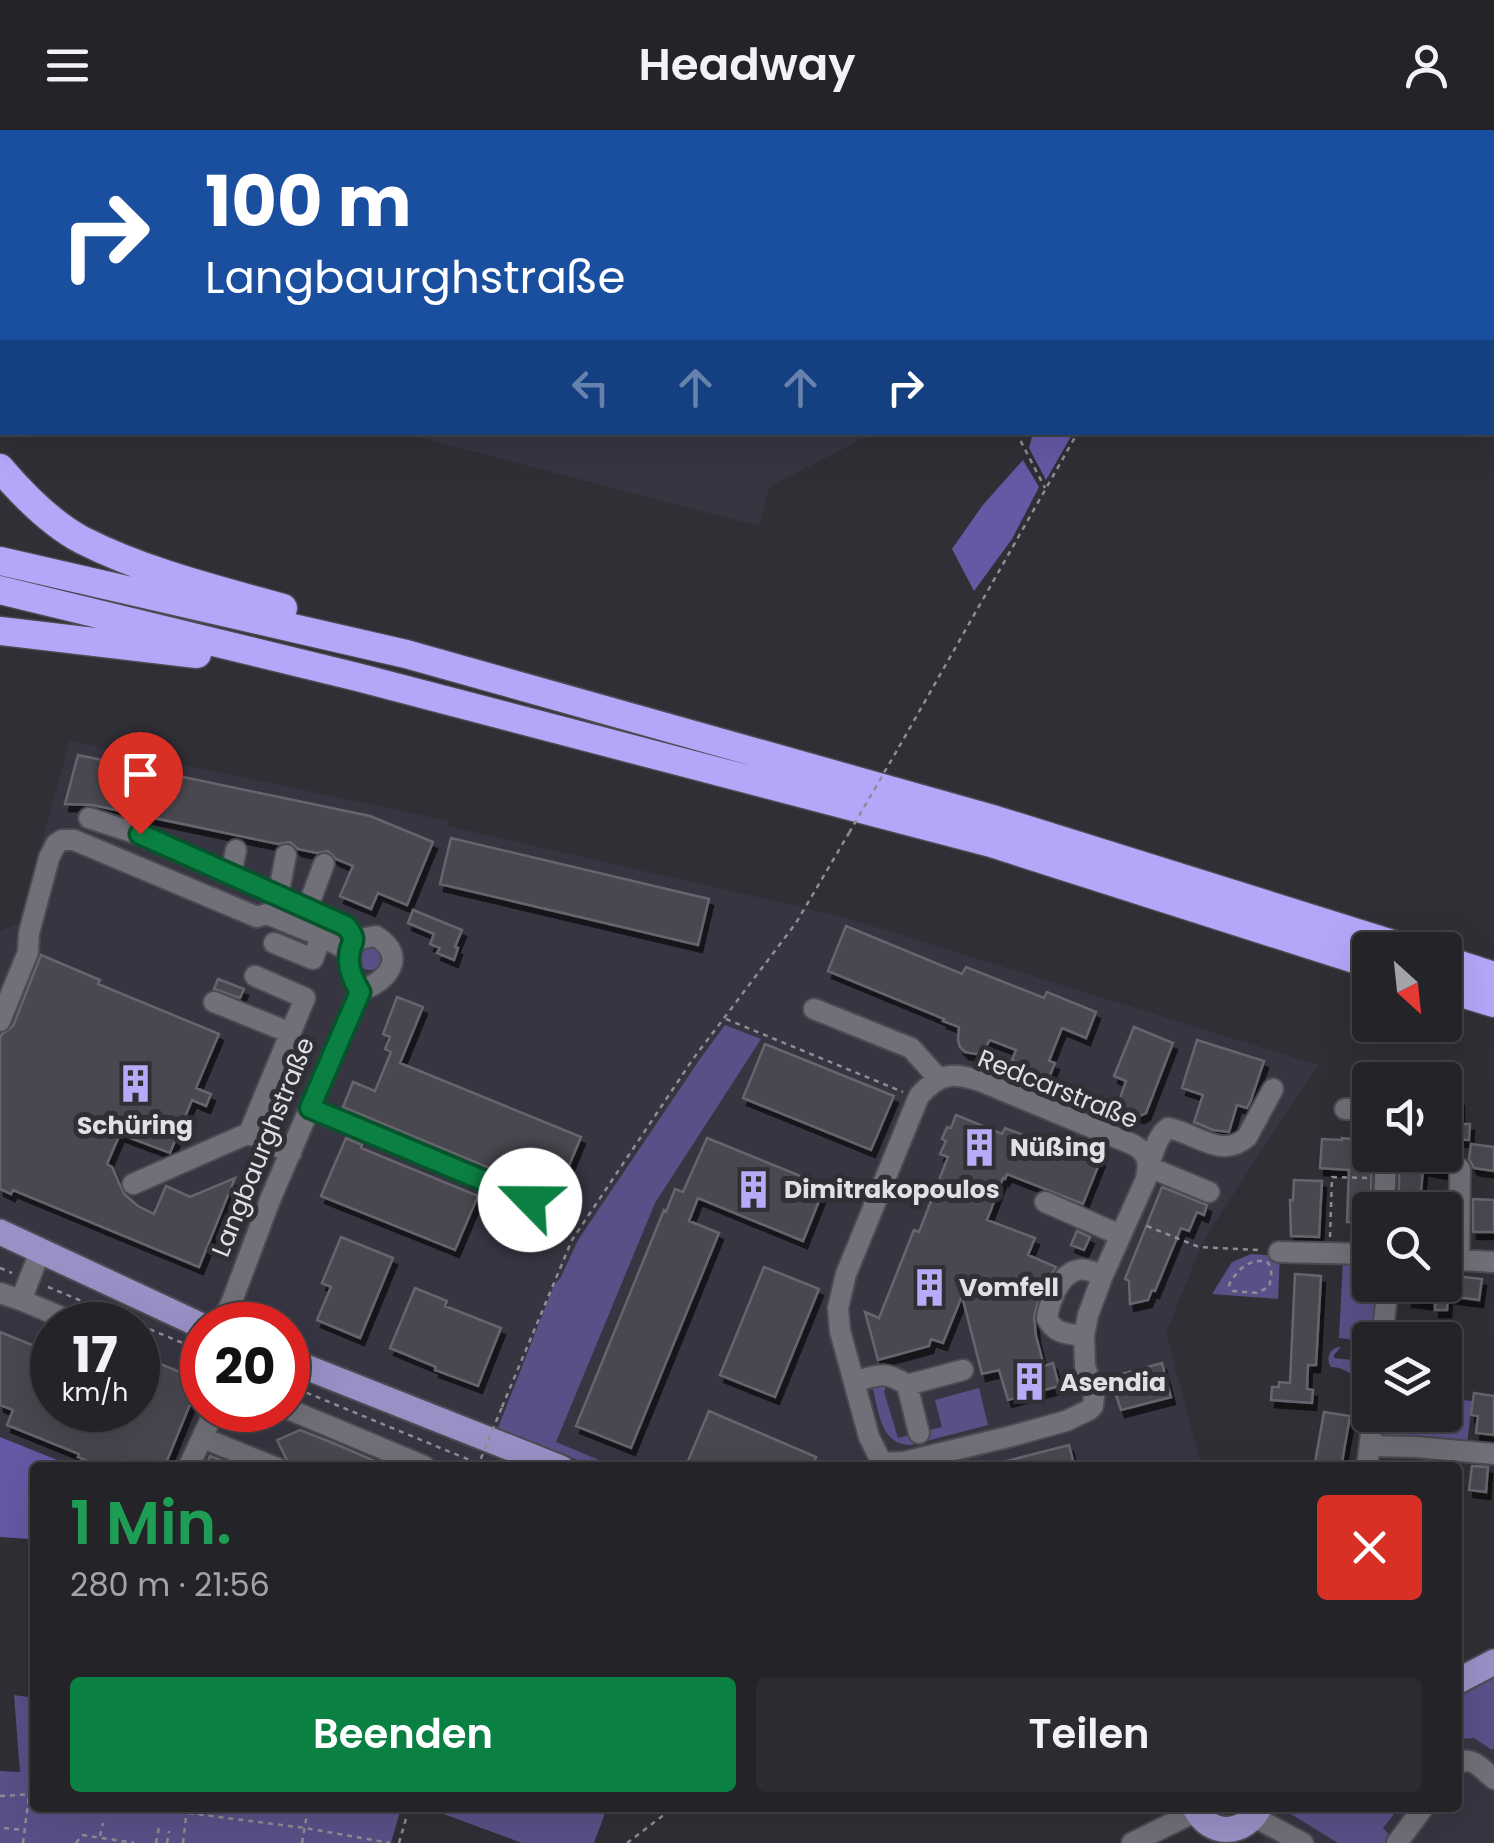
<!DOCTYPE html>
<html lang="de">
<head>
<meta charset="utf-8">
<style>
  :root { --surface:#242328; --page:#2c2b30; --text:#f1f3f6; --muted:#a3a4a8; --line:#414045; --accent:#0b8043 }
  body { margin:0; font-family:Poppins,sans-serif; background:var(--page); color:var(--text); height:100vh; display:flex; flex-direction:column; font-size:38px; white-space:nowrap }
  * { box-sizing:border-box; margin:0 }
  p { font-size:32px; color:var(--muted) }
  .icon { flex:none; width:55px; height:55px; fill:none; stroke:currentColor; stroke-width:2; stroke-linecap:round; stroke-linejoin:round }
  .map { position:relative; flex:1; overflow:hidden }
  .side { position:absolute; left:30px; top:1332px; width:1432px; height:350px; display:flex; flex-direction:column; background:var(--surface); border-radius:10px; box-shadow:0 10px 40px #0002,0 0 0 2px var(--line) }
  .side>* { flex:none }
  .hud { position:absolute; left:0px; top:0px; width:1495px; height:305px; box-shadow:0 10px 40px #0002,0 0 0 2px var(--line); background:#1a4fa0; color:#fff; overflow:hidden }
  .needle { width:65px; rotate:153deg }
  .buttons { position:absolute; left:1352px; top:802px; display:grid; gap:20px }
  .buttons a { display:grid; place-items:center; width:110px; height:110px; border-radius:10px; background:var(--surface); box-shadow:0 10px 40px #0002,0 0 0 2px var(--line); font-size:50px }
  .speed { position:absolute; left:30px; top:1172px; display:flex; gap:20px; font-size:50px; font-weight:700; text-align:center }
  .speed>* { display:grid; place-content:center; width:130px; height:130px; border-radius:50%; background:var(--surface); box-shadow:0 10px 40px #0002,0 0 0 2px var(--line); line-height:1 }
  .speed small { font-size:25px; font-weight:400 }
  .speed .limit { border:15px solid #d22; background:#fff; color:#111 }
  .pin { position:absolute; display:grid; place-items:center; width:85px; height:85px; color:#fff; margin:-102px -42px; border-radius:50% 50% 50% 0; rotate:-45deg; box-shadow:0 0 10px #0007 }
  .pin .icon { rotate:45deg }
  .me { position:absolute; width:110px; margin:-55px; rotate:293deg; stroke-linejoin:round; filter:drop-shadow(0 0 8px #0008) }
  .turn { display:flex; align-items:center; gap:35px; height:210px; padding:0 40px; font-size:45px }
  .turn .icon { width:130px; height:130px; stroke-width:2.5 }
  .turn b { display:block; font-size:70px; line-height:85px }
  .lanes { display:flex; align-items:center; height:95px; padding:0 40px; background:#0003; justify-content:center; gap:50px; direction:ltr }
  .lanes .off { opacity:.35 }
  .round { display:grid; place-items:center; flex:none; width:105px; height:105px; border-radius:10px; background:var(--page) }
  .summary { display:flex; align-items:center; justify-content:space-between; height:170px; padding:0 40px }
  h1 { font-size:60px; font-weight:600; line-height:75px; color:#1e9e55 }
  .primary-button { display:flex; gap:20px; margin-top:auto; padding:20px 40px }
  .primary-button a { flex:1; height:115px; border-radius:10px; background:var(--accent); color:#fff; font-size:40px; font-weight:600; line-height:115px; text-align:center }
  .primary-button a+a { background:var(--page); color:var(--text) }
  header { display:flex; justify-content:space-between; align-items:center; height:130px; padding:0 40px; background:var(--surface); font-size:45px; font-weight:600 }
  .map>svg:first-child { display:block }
</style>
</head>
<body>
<header><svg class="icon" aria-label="menu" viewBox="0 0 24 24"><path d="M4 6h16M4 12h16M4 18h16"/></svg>Headway<svg class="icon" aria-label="person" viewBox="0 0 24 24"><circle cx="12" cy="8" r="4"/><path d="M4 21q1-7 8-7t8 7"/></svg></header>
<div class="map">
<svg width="1494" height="1713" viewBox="0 0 1494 1713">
  <defs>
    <filter id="shadow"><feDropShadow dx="4" dy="7" stdDeviation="0" flood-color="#0009"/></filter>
  </defs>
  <rect width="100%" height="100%" fill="#302f36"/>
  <path fill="#373542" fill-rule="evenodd" d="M155,0H1197L1195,2H157Z
    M402,303L874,302V303L769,357L759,396Z
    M70,611L449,691L448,696L499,708L840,786L1318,935L1204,1109L1166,1203L1202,1337H75L0,1307V801L19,794ZM52,1195H138V1280H52ZM202,1195H288V1280H202Z
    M1494,1537V1713H1262L1278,1678H1458V1563Z"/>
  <path fill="#5a5088" d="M358 828a12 12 0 1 1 24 0a12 12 0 1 1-24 0Z
    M725,895L761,909L655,1073L556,1312L616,1337H595L498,1298L554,1155L561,1147L578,1110L700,929Z
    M1251,1124L1280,1126L1278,1169L1212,1164L1232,1132Z
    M1343,1130L1370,1132V1155H1381L1374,1210L1370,1212L1339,1208Z
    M1341,1217L1334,1225V1228L1361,1231L1370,1221L1368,1257C1357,1248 1344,1236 1331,1237C1325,1228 1330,1217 1341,1217Z
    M887,1253L884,1262L898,1308L942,1297L935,1270L979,1258L988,1295L911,1315C880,1315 879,1281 872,1256Z
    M1445,1268L1472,1271L1467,1315L1380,1306L1383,1285H1445Z
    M1494,1541V1618L1492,1620L1474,1608L1458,1609V1568L1473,1559Z
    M14,1565L35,1568V1678H401L391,1713H0V1641L20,1642Z
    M440,1678H607L594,1713H522L438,1682Z
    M1284,1678H1399L1383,1698L1390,1705L1388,1713H1338L1286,1681Z"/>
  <path fill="#6758a5" d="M1033,303H1073L1046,350L1029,318Z
    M1023,330L1039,357L1012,409L974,461L952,419L982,376Z
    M0,1307L75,1337L35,1338V1406L29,1409L0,1407Z"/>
  <path fill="#48474f" stroke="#66656d" stroke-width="2.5" filter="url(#shadow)" d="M78,625L370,686L433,712L407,775L378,763L371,779L340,766L353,736L336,729L328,721L317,723L298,719L290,712L278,714L92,675L65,674Z
    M451,708L709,769L698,815L440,754Z
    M413,780L462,800L455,817L458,818L454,830L437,823L440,818L430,814L434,804L408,793Z
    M846,796L962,844L966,837L1044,868L1047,862L1096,882L1086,908L1062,898L1049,931L1055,933L1046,955L1014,942L1018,933L1012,930L1016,920L990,910L984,919L976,924L965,922L960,917L958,910L959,897L943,891L944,889L828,841Z
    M41,825L100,850L98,854L219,904L196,958L211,964L206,976L192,970L170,1023L120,1004L107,1034L112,1037L124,1064L138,1076L154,1084L166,1056L190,1067L235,1048L199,1137L13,1060L11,1064L0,1059V909L2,904L13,896Z
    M218,849L244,859L240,868L214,859Z
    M397,867L423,877L400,933L581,1007L554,1072L543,1067L535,1057L343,977L353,952L375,961L391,922L385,919L390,907L383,904Z
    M1134,897L1173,913L1146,983L1140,986L1121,981L1118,974L1126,951L1114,946Z
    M1197,910L1264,931L1251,970L1247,978L1237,975L1229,1002L1213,1000L1194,992L1203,965L1182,958Z
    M765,914L894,966L871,1020L743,968Z
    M1445,966L1460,969V994H1470L1469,1010L1445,1009Z
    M956,985L1002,1004L1005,998L1036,1010L1038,1004L1101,1029L1083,1074L1007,1044L1005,1049L1003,1048L987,1090L1035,1108L1028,1125L1056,1137L1041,1161L1034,1187L1036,1206L1044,1236L1053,1233L1059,1256L1008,1270L999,1240L982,1244L962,1166L943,1213L931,1209L929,1216L878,1230L865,1182L879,1188L914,1100L919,1102L948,1027L940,1024L946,1011L942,1009L947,997L951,998Z
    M346,1008L362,1015L361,1018L478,1066L455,1120L321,1066Z
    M707,1008L825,1056L803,1111L698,1068L689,1091L719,1103L631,1318L576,1296L664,1080L666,1082L675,1059L683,1062Z
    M1342,1008L1370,1011V1025H1372L1370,1093L1347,1092L1349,1040L1320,1038L1322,1009L1342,1010Z
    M1471,1014L1494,1017V1041L1474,1038L1469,1029Z
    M1400,1025H1445L1444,1042L1423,1038L1421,1063L1444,1064L1443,1080H1398Z
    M1294,1050L1322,1051L1319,1107L1291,1106L1290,1070H1293Z
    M1162,1057L1207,1075L1204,1085L1197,1082L1189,1101L1181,1098L1155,1161L1152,1160L1148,1170L1130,1174L1129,1151L1125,1149Z
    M1473,1069L1494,1070V1102H1473Z
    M1077,1101L1090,1107L1084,1120L1071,1115Z
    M341,1107L393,1128L360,1208L317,1190L331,1157L322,1153Z
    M764,1137L819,1159L775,1267L720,1245Z
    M1295,1144L1321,1146L1316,1235H1308L1307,1259L1313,1260L1312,1273L1271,1270L1272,1257H1279V1252L1290,1253Z
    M1446,1145L1482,1149L1479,1170L1448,1166L1447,1180H1435V1173L1408,1170L1410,1155H1445Z
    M415,1158L447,1171L445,1176L501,1198L478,1256L435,1240L436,1237L390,1218Z
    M1411,1195L1443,1197L1442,1210H1410Z
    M0,1202L52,1223V1280H138V1225L200,1250L164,1338H104L78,1327L79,1324L7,1295L13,1280L0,1275Z
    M1162,1233L1171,1267L1121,1280L1110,1247Z
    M1474,1263L1494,1266V1305L1476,1303L1478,1286L1471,1285Z
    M709,1281L816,1327L812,1338H685Z
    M1324,1282L1350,1286L1341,1338H1314Z
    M300,1300L333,1313L391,1338H291L277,1310Z
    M1069,1315L1075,1338H999V1333Z
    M210,1326L239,1338H205Z
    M1472,1336L1488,1337L1486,1362L1469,1360Z"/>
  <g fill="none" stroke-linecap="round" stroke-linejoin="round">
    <defs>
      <path id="minor" d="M433,0L435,2
        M798,0L799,2
        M864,0L865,2
        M720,2L725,0
        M934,2L938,0
        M89,688L141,705L346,796L353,806L355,813
        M231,744L236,720
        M278,766L286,725
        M307,779L324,734
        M274,813L313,829L321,806
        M255,846L305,868L249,1003L291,1023
        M214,872L291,903
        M814,879L911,918L939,949
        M0,891L28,822L29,803L49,728L56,714L62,710H74L257,787L267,784L321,806L349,821
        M310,978L530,1070
        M1345,979H1370
        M1149,1034C1154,1022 1157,1006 1168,998C1196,1003 1222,1030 1247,1007L1273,959
        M1149,1037L1209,1062
        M133,1054L249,1003
        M1045,1072L1120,1105
        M1384,1080L1386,1025
        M1279,1122L1370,1124
        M1447,1129L1494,1132
        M1459,1130L1460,1039
        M36,1132L21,1170L80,1195
        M0,1163L21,1170
        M221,1195L232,1171L270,1070L360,861C387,851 409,827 376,806L359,809L349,821L352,845L360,861
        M1084,1206C1068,1204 1054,1204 1047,1188C1050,1171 1059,1144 1078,1140C1085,1138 1095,1143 1103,1145
        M1382,1210L1388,1155
        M854,1252C878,1245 885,1240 907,1255L919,1303
        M907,1255L963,1240
        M288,1279L424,1336
        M203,1308L277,1338
        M1370,1316L1416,1317L1494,1324
        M188,1338L215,1280
        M875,1338L882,1333L904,1332L1008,1307L1066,1291L1089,1280L1093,1276L1094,1266L1085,1236L1084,1206L1088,1185L1103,1145L1146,1049C1149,1033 1149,1024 1134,1015L980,951C952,942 940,943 919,966L846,1144L838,1178L840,1201L854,1252L869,1307L882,1333
        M1367,1338L1373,1285
        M1458,1634C1471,1624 1483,1640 1494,1649
        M1254,1687L1303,1713
        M1132,1713L1197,1681
        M1397,1713L1423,1678"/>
      <path id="major" d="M0,1102L202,1196
        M288,1230L561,1338
        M1458,1551L1494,1532
        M1195,1678C1210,1707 1244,1706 1259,1678"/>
      <path id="highway" d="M0,338C23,365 50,393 82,410C145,442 215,459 283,478
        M0,431L406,524L996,690L1412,820
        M0,460L357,547L991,713L1370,834
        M0,501L197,524
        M1445,830L1494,846
        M1445,858L1494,873"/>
    </defs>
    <use href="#minor" stroke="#4c4b52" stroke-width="24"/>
    <use href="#major" stroke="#4c4b52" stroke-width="29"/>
    <use href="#highway" stroke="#4c4b52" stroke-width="31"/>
    <path stroke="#8e8d93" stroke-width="2.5" stroke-dasharray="5 5" stroke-linecap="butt" d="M1246,2L1248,0
      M1016,302L1045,358
      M899,617L1078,302
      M726,889L903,962
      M1147,1096L1199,1117L1260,1120
      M1330,1107L1332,1047L1369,1048
      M1257,1131H1266C1274,1138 1271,1148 1269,1157L1257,1163L1233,1161L1229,1155C1236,1142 1243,1134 1257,1131Z
      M0,1138L12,1143
      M48,1157L202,1221
      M288,1255L489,1338
      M502,1277L572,1110L693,929L796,793L849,703
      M0,1666L35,1664
      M149,1678L305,1698L390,1713
      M4,1698L23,1700
      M100,1706L103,1693
      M23,1713L35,1617
      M76,1713L82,1705L134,1713
      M156,1713L159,1697
      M167,1713L169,1701
      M183,1713L187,1678
      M302,1713L308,1678
      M399,1713L409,1678
      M627,1713L673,1678"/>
    <use href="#minor" stroke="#717078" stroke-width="20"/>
    <use href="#major" stroke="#9991c6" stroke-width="25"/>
    <use href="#highway" stroke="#b4a7fa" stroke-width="28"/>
    <path stroke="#8e8d93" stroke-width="2.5" stroke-dasharray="5 5" stroke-linecap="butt" d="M849,703L899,617
      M477,1338L502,1277"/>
  </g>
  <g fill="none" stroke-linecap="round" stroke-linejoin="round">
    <defs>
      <path id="route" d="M140,704L346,796C360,814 349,810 349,828C348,840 354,852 360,862L310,978L530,1070"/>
    </defs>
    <use href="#route" stroke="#07532c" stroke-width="25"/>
    <use href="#route" stroke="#0b8043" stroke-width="18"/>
  </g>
  <defs>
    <symbol id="building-bare" viewBox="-9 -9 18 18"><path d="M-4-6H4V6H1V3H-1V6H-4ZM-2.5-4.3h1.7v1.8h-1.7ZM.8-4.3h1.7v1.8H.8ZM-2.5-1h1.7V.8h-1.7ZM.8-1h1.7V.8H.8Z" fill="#b7abf8" stroke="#302f36" stroke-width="2.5" paint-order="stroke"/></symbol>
  </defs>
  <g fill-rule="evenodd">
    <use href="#building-bare" x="108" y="926" width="55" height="55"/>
    <use href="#building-bare" x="952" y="990" width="55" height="55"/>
    <use href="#building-bare" x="726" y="1032" width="55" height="55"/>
    <use href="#building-bare" x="902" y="1130" width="55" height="55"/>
    <use href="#building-bare" x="1002" y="1224" width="55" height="55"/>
  </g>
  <g text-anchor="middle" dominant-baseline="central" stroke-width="10" stroke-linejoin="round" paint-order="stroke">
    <g font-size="25" fill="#e1e0e5" stroke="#302f36">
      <text transform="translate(1058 959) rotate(22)">Redcarstraße</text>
      <text transform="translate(263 1017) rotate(-68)">Langbaurghstraße</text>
    </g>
    <g font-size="25" font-weight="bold" fill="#e1e0e5" stroke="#302f36" text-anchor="start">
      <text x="135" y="995" text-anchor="middle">Schüring</text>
      <text x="1010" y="1017">Nüßing</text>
      <text x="784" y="1059">Dimitrakopoulos</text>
      <text x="959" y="1157">Vomfell</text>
      <text x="1060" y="1252">Asendia</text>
    </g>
  </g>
</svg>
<div class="buttons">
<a><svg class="needle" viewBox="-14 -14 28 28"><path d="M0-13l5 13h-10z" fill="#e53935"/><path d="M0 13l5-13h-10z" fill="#a3a4a8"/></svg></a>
<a><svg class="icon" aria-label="sound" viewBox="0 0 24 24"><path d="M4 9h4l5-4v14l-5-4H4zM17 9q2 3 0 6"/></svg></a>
<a><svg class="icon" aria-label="search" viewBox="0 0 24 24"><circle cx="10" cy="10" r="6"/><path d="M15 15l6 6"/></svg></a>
<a><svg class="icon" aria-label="layers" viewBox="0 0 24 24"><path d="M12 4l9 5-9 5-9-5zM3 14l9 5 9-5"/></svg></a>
</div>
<div class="speed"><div>17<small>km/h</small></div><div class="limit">20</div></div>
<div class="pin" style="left:140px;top:704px;background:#d93025"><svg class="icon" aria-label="arrive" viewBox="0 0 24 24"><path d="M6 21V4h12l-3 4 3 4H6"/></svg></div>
<svg class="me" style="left:530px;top:1070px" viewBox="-20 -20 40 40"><circle r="19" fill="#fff"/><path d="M0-13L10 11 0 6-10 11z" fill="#0b8043"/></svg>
<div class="hud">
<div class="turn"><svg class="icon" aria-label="right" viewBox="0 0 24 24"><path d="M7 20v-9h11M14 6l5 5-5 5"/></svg><div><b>100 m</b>Langbaurghstraße</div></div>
<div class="lanes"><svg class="icon off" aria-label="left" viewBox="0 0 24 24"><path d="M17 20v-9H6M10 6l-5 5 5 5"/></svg><svg class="icon off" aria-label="ahead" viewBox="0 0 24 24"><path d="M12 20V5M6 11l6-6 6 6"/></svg><svg class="icon off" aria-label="ahead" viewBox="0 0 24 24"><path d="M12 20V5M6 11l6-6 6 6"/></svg><svg class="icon" aria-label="right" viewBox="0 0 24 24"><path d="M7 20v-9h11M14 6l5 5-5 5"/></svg></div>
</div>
<section class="side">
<div class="summary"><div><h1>1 Min.</h1><p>280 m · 21:56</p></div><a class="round" style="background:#d93025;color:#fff"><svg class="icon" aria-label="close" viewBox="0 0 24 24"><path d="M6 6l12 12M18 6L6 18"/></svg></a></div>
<div class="primary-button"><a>Beenden</a><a>Teilen</a></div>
</section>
</div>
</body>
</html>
